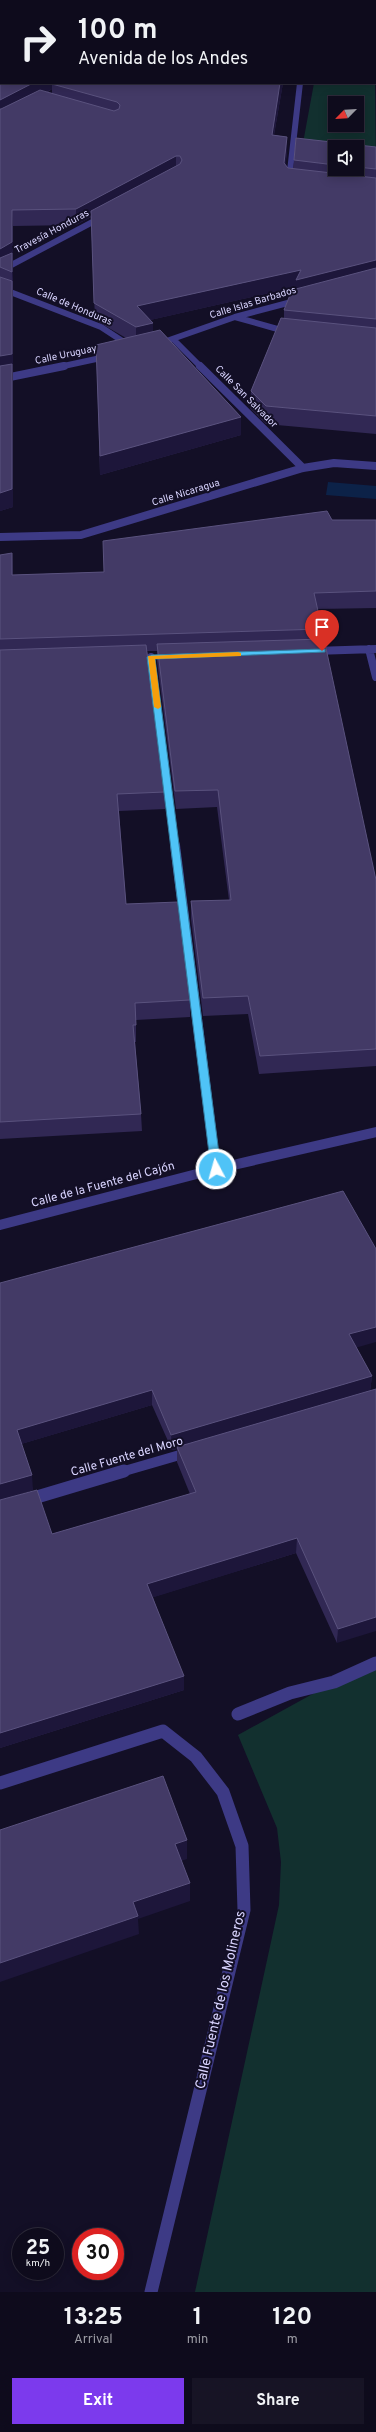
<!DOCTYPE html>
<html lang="en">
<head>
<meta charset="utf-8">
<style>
  :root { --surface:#0e0b1c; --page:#171425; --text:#f1f3f6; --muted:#9b9ba3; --line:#2e2b3b; --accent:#7c3aed }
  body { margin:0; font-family:Overpass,sans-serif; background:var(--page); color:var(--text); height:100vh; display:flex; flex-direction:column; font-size:15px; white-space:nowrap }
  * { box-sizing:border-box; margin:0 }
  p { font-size:13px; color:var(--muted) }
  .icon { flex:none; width:22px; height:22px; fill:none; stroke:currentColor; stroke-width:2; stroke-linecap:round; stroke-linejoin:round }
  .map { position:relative; height:2292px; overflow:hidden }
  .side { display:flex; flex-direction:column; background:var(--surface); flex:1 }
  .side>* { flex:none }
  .top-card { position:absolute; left:0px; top:0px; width:376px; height:84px; box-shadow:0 2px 10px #0003,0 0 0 1px var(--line); background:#0e0b1c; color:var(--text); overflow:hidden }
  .needle { width:26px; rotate:246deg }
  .buttons { position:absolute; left:328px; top:96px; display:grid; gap:8px }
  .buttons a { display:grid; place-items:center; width:36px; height:36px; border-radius:0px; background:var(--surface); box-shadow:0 2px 10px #0003,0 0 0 1px var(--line); font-size:20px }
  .speed { position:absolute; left:12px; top:2228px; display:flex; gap:8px; font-size:20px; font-weight:700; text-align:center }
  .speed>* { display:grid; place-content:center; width:52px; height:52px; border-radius:50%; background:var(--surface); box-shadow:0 2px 10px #0003,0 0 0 1px var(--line); line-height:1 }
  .speed small { font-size:10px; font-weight:400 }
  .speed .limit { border:6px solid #d22; background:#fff; color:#111 }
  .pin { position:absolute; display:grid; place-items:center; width:34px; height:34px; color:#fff; margin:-41px -17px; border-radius:50% 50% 50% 0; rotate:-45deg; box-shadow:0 0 4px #0007 }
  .pin .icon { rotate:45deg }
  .me { position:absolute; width:44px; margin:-22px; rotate:354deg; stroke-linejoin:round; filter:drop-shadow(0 0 3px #0008) }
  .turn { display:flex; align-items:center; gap:14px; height:84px; padding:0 12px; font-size:18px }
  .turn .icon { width:52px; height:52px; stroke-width:2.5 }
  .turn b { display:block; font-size:28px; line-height:34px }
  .eta { display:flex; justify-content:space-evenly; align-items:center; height:68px; text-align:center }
  .eta b { font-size:24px; font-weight:700; line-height:28px }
  .primary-button { display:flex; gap:8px; margin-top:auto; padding:8px 12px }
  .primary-button a { flex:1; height:46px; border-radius:0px; background:var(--accent); color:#fff; font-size:16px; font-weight:700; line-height:46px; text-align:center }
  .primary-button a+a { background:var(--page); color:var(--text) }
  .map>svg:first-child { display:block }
</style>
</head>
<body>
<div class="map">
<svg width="376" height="2292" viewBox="0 0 376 2292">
  <rect width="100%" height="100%" fill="#130f26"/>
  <path fill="#12302f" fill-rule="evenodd" d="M375,79L376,163L357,147H335L301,154L314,83H375ZM335,103H357V125H335Z
    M376,1659V2292H195L279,1905L281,1862L277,1828L238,1735Z"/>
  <path fill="#0c2248" d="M328,482L376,486V499L326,495Z"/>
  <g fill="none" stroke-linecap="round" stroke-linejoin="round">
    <path stroke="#3d3a85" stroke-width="6" d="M289,180L300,83
      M0,271L102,217
      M0,288L101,327L130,346
      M235,317L288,332
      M174,340L201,367
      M158,344L235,317L299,300
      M59,367L110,356"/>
    <path stroke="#3d3a85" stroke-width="8" d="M200,366L303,468
      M0,379L64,366
      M0,537L81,535L303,468L334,463L376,466
      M369,649L376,677
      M314,651L376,649
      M151,657L175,846"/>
    <path stroke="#3d3a85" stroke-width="10" d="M175,845L216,1169
      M0,1225L216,1169L376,1132
      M121,1472L190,1452"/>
    <path stroke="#3d3a85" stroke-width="13" d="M0,1508L124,1471
      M238,1714L290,1693L334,1682L376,1663
      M0,1783L163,1731L196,1757L223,1792L242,1846L244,1910L151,2292"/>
  </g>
  <path fill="#312854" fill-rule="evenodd" d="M0,0H376V68H375V1H1V49H0Z
    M0,54H1V83H283L274,135L287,137V153L285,165L288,168L293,169L294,160L296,138L376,147V434L266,424L250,408L251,391L281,318H284V310L292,290L296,289V287L150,320L153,323V332L160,330L241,417V435L100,475L96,345L126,338L95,320L91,217L76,225L13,226V507L0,511ZM52,89V93L48,92ZM335,147H357V169H335Z
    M332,520H376V608L317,609L322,629L321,639L376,880V1066L259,1074L248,1014L203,1016L191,919V901L229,900L217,807L176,809L157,661V651H147L165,792V809L119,811L126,904L190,1000V1017L136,1020V1042H135L141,1114L142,1131L0,1139V555L13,570V575L104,572Z
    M0,1283L356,1348L372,1376L337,1643L296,1553L153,1597L184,1690L0,1748V1500L52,1534L190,1494L177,1462V1449L172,1450L152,1405L21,1444L33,1490L0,1500Z"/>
  <path fill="#1d163a" d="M33,83H64L52,84V89L0,116V100Z
    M280,83H283L271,151L272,135Z
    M287,137V153L284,179V163Z
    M176,156V172L76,225V209Z
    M12,210L13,226V288L12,272L0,266V249Z
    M376,260V276L296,296V287L137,323V306L301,270Z
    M12,281L13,298V507L0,511V356Z
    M153,323V340L136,344V327Z
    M241,417V435L100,475V456Z
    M12,553L13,570V591L12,575Z
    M376,1327V1342L348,1350L349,1334Z
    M372,1376L370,1392L177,1447V1449L172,1450L171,1435Z
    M152,1390V1405L18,1445L17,1430Z
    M32,1475L33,1490L0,1500V1484Z
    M297,1538L296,1553L148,1599L147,1584Z
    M376,1617V1631L337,1643L338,1629Z
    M184,1676V1690L0,1748V1733Z
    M187,1840V1859L175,1863V1844Z
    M190,1883V1901L138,1919L139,1934L0,1982V1963L133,1902Z"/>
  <path fill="#433a66" stroke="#5a527e" d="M0,0H376V53H375V1H1V34H0Z
    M0,54H1V83H33L0,100Z
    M53,83H280L272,135L287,137L284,163L288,168L376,178V260L296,280L301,270L137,306L153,323L136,327L94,303L91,211L180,164L182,160L180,156H176L76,209L12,210V242L0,249V109H1L40,90L114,111L119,109L120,105L117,102L52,84Z
    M296,138L376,147V169L357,167V147H335V165L294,160Z
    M12,253V272L0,267V258Z
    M376,268V319L284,310L292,290Z
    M0,277L12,281V354L0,356Z
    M281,318L376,328V416L266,406L251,391Z
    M160,330L241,417L100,456L96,345Z
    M12,364V489L0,493V366Z
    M327,511L332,520H376V591L314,593L322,629L0,639V555L12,553V575L104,572L103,541Z
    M324,639L376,880V1049L260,1056L248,996L203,998L191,901L231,900L218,790L175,791L157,644Z
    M146,645L165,792L117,794L126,904L178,902L190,1000L135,1003L136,1025H133L141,1114L0,1122V650Z
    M343,1191L376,1249V1327L349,1334L372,1376L171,1435L152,1390L17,1430L32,1475L0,1484V1283Z
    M376,1389V1617L338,1629L297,1538L147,1584L184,1676L0,1733V1500L37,1490L52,1534L196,1492L177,1447Z
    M163,1776L187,1840L175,1844L190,1883L133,1902L138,1916L0,1963V1830Z"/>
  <path fill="#4fc3f7" stroke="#337fa1" d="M322,649H325V652L155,659L221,1169L216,1172L211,1169L147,657L151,655Z"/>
  <path fill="#f59e0b" d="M238,652L241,653V656L155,659L161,707L158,709L154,707L148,656Z"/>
  <g text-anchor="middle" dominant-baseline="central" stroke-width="4" stroke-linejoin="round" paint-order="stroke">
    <g font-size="10" fill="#d9d4ff" stroke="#130f26">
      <text transform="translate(52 232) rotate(-28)">Travesía Honduras</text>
      <text transform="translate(253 303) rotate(-17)">Calle Islas Barbados</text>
      <text transform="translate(74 307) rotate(23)">Calle de Honduras</text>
      <text transform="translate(66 355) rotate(-12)">Calle Uruguay</text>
      <text transform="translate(246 397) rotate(45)">Calle San Salvador</text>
      <text transform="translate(186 493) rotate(-17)">Calle Nicaragua</text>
    </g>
    <g font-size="12" fill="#d9d4ff" stroke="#130f26">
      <text transform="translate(103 1185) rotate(-15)">Calle de la Fuente del Cajón</text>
      <text transform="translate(127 1457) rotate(-16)">Calle Fuente del Moro</text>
    </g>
    <g font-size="14" fill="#d9d4ff" stroke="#130f26">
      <text transform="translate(221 2000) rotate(-77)">Calle Fuente de los Molineros</text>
    </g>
  </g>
</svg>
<div class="buttons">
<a><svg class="needle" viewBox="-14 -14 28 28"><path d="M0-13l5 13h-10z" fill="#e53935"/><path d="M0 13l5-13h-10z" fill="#9b9ba3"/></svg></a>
<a><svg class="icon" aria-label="sound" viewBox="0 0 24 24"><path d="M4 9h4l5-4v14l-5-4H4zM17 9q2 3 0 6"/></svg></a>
</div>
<div class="speed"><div>25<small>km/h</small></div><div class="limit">30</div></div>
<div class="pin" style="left:322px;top:651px;background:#d93025"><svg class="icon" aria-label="arrive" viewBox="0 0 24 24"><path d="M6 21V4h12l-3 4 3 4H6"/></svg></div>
<svg class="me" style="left:216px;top:1169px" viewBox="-20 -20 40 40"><circle r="17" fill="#4fc3f7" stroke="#fff" stroke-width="3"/><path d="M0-11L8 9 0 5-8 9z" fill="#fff"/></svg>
<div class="top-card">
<div class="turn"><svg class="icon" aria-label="right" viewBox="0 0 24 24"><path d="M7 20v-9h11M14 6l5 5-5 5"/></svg><div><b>100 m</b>Avenida de los Andes</div></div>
</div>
</div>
<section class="side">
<div class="eta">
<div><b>13:25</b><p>Arrival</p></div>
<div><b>1</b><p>min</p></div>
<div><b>120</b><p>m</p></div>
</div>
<div class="primary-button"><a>Exit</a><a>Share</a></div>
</section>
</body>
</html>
